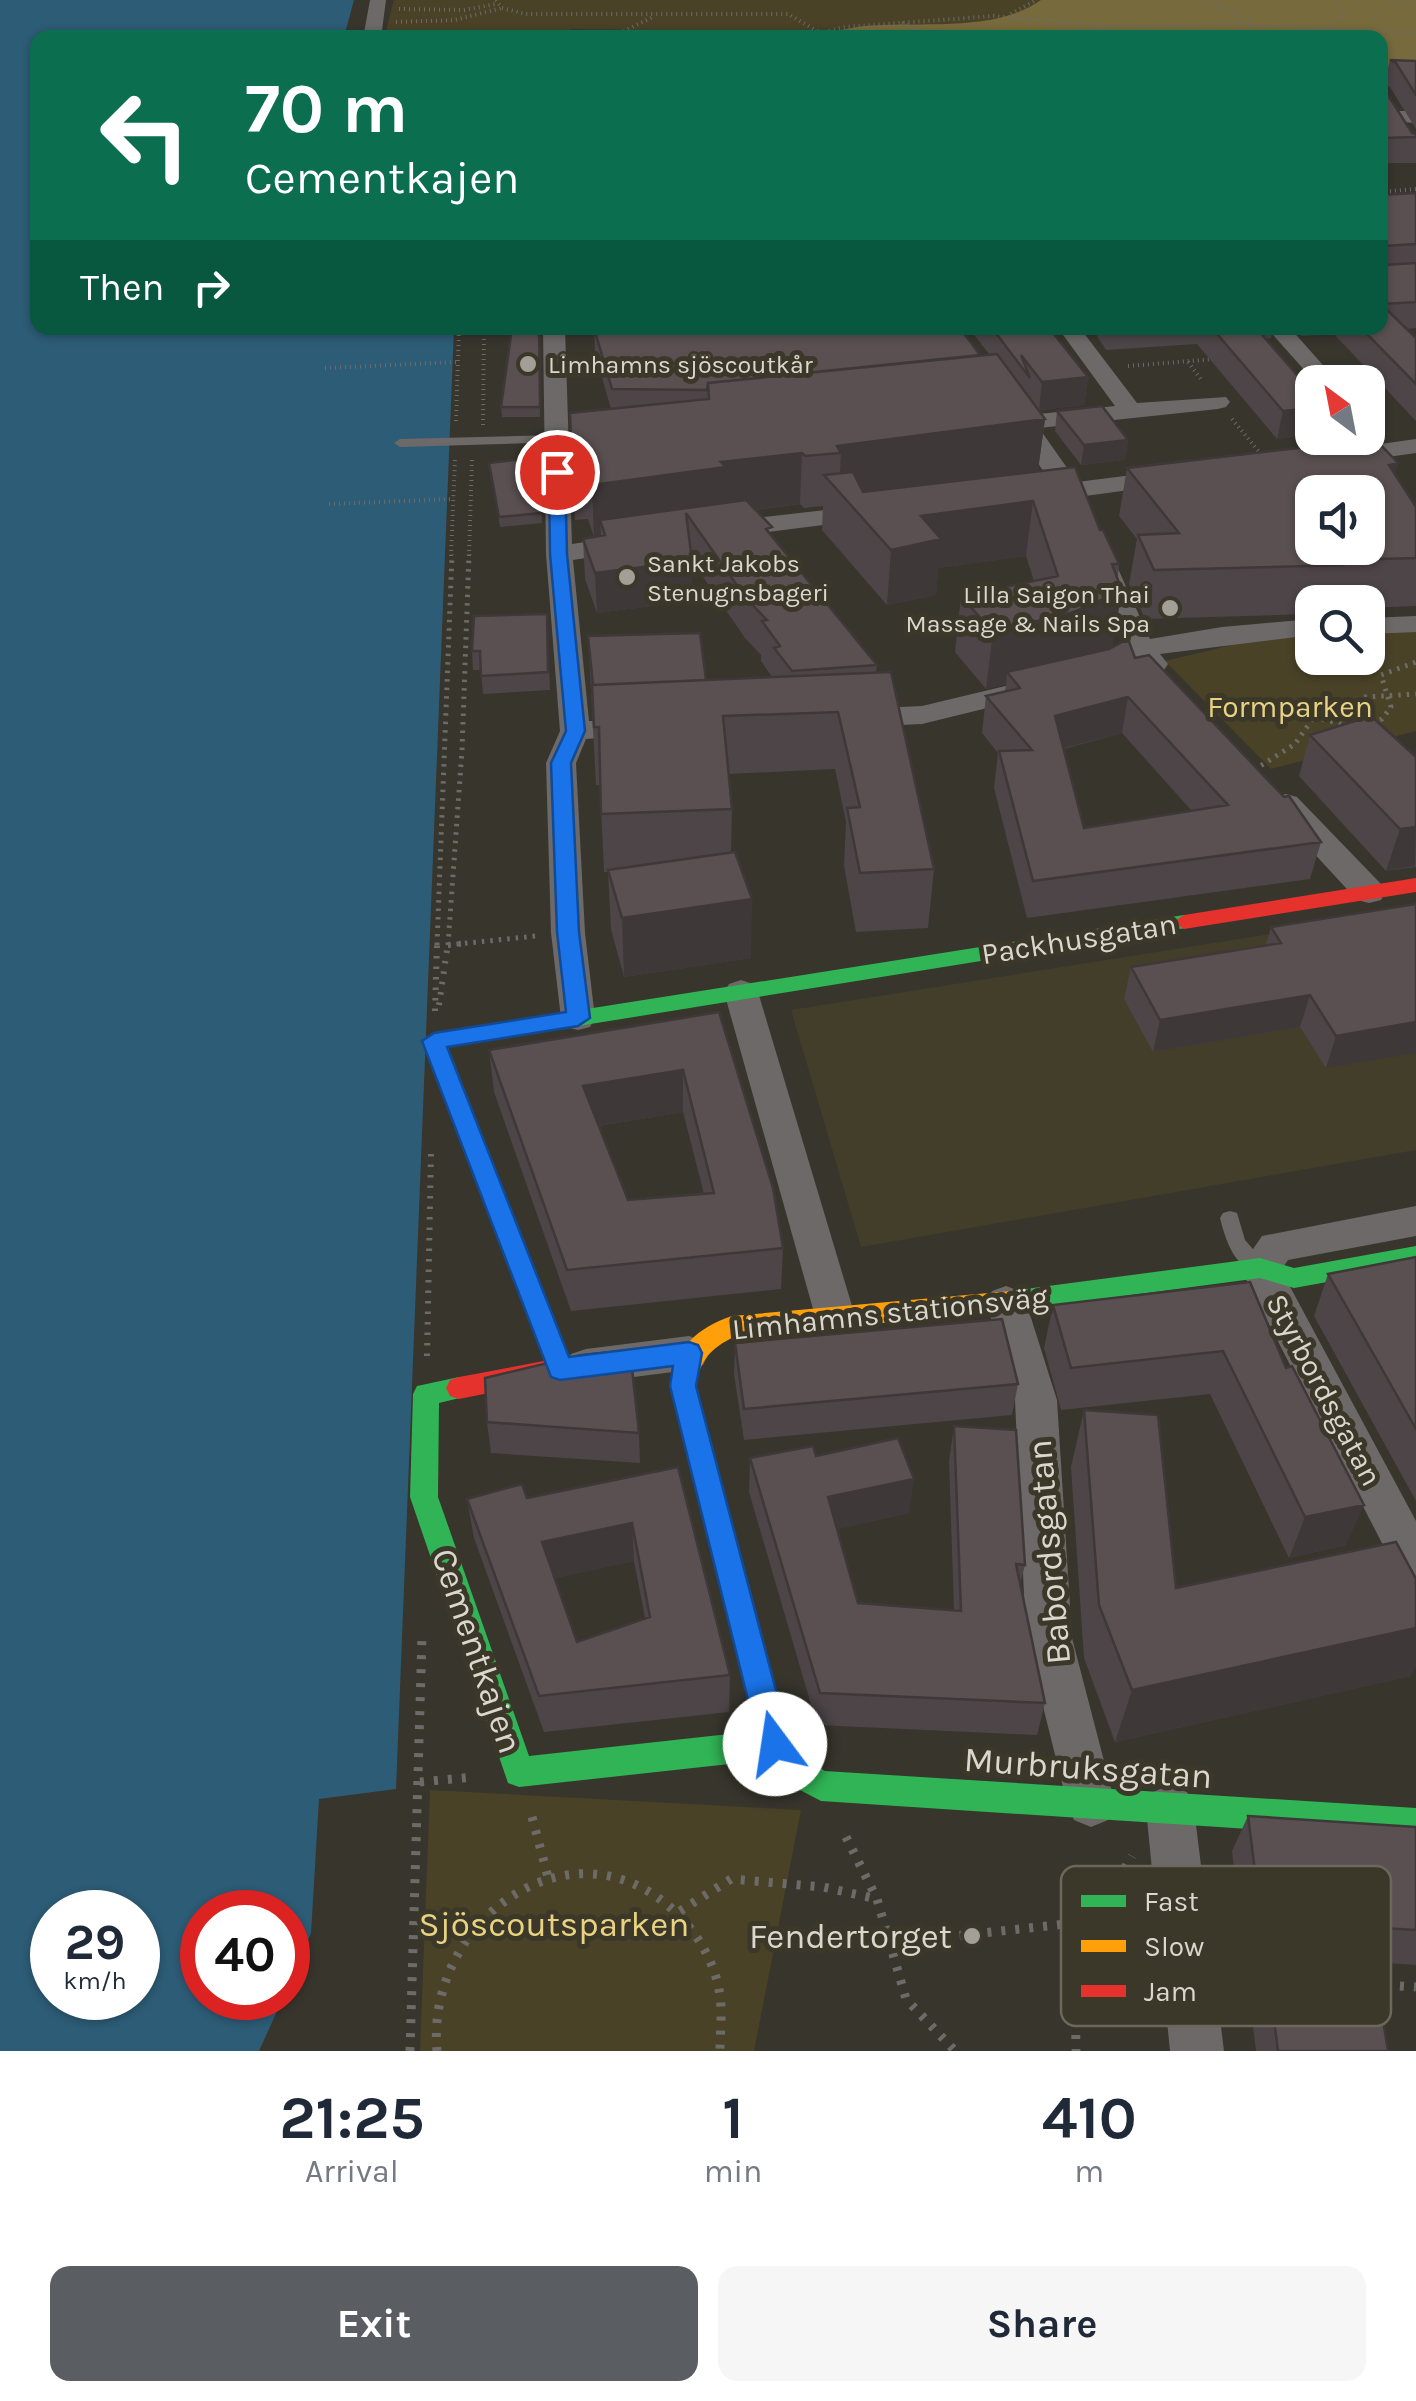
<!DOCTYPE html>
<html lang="en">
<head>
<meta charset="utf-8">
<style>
  :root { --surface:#fff; --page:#f6f6f7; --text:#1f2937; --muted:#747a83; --accent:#5a5e62 }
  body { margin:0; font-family:Karla,sans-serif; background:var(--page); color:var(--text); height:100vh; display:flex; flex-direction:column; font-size:38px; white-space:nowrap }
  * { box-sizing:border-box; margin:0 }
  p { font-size:32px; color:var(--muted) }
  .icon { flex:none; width:55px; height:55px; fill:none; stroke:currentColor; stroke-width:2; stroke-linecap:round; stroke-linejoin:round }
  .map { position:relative; height:2051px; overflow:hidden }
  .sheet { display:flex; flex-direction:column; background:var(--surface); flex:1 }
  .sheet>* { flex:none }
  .hud { position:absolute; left:30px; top:30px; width:1358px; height:305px; border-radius:20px; box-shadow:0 2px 8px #0004; background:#0b6e4f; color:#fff; overflow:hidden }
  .needle { width:65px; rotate:328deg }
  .controls { position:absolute; left:1295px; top:365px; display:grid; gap:20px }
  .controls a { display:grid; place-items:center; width:90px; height:90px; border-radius:20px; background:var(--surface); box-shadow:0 2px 8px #0004; font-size:50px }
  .speed { position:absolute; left:30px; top:1890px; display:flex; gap:20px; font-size:50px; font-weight:700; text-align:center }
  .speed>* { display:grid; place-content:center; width:130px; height:130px; border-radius:50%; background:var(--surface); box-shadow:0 2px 8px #0004; line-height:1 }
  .speed small { font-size:25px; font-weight:400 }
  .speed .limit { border:15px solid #d22; background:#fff; color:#111 }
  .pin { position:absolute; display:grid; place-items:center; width:85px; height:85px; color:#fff; margin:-42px; border:5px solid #fff; border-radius:50%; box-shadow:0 2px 10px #0007 }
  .me { position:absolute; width:110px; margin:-55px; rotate:346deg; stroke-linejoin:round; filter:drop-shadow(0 0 8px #0008) }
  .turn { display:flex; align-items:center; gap:35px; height:210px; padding:0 50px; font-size:45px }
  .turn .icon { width:130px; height:130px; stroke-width:2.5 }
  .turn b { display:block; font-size:70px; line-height:85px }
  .then { display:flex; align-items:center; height:95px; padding:0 50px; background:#0003; gap:20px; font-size:38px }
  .eta { display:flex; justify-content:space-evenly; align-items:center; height:170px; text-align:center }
  .eta b { font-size:60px; font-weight:700; line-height:70px }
  .action { display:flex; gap:20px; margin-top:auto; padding:20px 50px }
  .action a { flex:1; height:115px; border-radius:20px; background:var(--accent); color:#fff; font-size:40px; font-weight:700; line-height:115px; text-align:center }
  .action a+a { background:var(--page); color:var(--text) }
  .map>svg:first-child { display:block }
</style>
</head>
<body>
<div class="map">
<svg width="1416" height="2051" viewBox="0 0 1416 2051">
  <rect width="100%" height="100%" fill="#38352d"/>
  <path fill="#433e2a" d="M1416,911V1150L861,1247L791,1010Z"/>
  <path fill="#494227" d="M394,0H1416L1380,38H384Z
    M1416,628V731L1271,769L1165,661L1277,634L1312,632V658H1368V630Z
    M430,1790L801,1810L754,2051H420Z"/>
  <path fill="#776b3d" d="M1041,0H1416V68L1380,67V38H809C827,34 846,28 864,26C919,21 995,33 1041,0Z"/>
  <path fill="#2d5c76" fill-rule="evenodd" d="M0,0H354L344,37L38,38V328H454L396,1789L319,1799L311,1933L288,1987V1912H202V1998H283L259,2051H0ZM52,1912H138V1998H52Z"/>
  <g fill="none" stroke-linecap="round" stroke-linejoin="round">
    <path stroke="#6d6b68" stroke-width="4" stroke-dasharray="1 4" stroke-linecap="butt" d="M496,0L502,8L526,14H788L819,32
      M1202,0L1251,21
      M1388,0L1416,8
      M399,9L464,10L496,4
      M1011,14L1036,0
      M396,22L455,20L502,8
      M902,23L937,37H1049L1105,28
      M1323,28L1344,17L1334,0
      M610,38L655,16
      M800,38L845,27L994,16L1111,27L1230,24L1416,33
      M1132,38L1159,28
      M1380,192L1416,189
      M1188,362L1203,382
      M1128,366L1215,359
      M325,368L458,362
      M1232,419L1260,453
      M456,421L459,328
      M483,425L484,328
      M329,504L454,499
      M451,556L455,459
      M469,556L472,459"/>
    <path stroke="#6d6b68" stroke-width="5" stroke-dasharray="2.5 6" stroke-linecap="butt" d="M1314,717L1349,726
      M1372,723L1382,719L1391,707L1381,675L1416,662
      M1254,770L1295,744L1314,717L1329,708L1365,697L1416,694
      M437,945L452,554
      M448,945L536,936
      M448,945L462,750L469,554"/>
    <path stroke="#6d6b68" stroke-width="6" stroke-dasharray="2.5 8" stroke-linecap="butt" d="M448,945L468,943
      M439,1005L448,943
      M435,1011L437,943
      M427,1356L431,1153"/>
    <path stroke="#6d6b68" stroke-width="9" stroke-dasharray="4 10" stroke-linecap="butt" d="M420,1782L474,1777
      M532,1817L548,1877
      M846,1837L877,1899L906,1999L955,2051
      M680,1911L731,1879L823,1887L877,1899
      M1074,1923L1076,2051
      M890,1943L1094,1921L1132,1856
      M1372,1984L1416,1987
      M410,2051L422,1637
      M437,2051C425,1914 583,1808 685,1922C701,1940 715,1966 719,1990C723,2009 720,2031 720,2051"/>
    <path fill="#6c6968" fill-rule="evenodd" d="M594,434L598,435V441L400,447L394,443L400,439Z
      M1230,1211L1237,1213L1245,1240L1266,1264L1263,1269C1236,1276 1225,1238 1220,1218L1223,1213Z"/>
    <path fill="#6c6968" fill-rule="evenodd" d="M370,0H386L381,38H363Z
      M1380,69H1416V79H1380Z
      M1393,111H1416V123L1386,121L1384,117Z
      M543,328H565L572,544L631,535L644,543L631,551L573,560L589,721L650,722L654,728L650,734L586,739L576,763L585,933L595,1018L590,1027L578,1030L566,1027L561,1018L551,933L546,763L560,731L546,554Z
      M1058,328H1080L1137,403L1226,397L1230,402L1226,407L1218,409L1039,428L1077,482L1172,470L1181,473L1185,478L1181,483L1085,496L1091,508L1078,516L1069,513L1061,499L1026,500L1022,495L1026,490L1053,485L1001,410L1004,405H1022L1029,415L1115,406Z
      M1267,328H1290L1338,382H1315Z
      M1416,439V453L1338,464L1326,457L1338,450Z
      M869,505L882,513L878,518L722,538L709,530L722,522Z
      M1101,552L1114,560L1150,639L1222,627L1312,619V635L1160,654L1168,664L1164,670H1144L1137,662L1102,681H1082L1078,675L1082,669L1125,646L1088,560Z
      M1416,616V632L1368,634V618Z
      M1031,680L1041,683L1046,689L1041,695L922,724L856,727L846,724L841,718L846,712L856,709L922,706Z
      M1286,794L1297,797L1381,884L1385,892L1381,900L1369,903L1357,900L1275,811L1270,804L1275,797Z
      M741,980L753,984L758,992L855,1316L849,1328L835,1332L821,1328L815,1316L724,992L729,984Z
      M1416,1206V1236L1288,1260L1281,1270L1416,1521V1584L1400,1578L1240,1268L1262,1236Z
      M1006,1286L1020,1291L1026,1302L1057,1400L1072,1638L1115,1803L1108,1820L1091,1827L1074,1820L1067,1803L1026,1638L1015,1400L986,1302L992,1291Z
      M689,1336L703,1341L709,1353L703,1365L689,1370L586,1383L571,1378L565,1366L571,1354L586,1349Z
      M1170,1785L1187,1792L1194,1809L1224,2051H1170L1146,1809L1153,1792Z"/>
    <path fill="#30b455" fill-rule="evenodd" d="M1184,915L1195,922L1192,927L448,1047L461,1080L457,1086H441L437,1080L423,1041L434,1033Z
      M1416,1246V1266L1294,1288L1260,1278L1011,1311L1002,1308L998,1301L1002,1294L1011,1291L1260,1258L1294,1268Z
      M459,1377L468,1380L472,1388L468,1396L439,1403L438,1497L529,1756L756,1731L740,1665L744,1655L755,1651L766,1655L770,1665L789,1739L799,1756L825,1771L1416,1808V1840L821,1801L777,1778L767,1760L519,1787L508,1783L410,1497L413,1394L417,1386Z"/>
    <path fill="#ff9f0a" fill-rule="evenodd" d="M1011,1291L1020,1294L1024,1301L1020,1308L1011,1311L734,1337C711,1348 700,1360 696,1385L770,1665L766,1675L755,1679L744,1675L670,1385C676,1347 697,1328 732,1316Z"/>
    <path fill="#e5322d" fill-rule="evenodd" d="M1416,878V892L1184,929L1173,922L1184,915Z
      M449,1072L457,1074L461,1080L573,1369L569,1377L459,1399L450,1396L446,1388L450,1380L459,1377L544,1361L437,1080L441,1074Z"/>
  </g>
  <path fill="#4d4547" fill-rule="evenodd" d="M1380,60L1382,86L1412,133L1416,134V163H1380Z
    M1390,60L1416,61V129L1390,87L1384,84Z
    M1416,193V328L1407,329L1416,338V421L1334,334L1302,336L1293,328H1380V195Z
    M539,328L540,417H502L501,407Z
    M587,328L980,355L989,354L969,328H1049L1088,377L1084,405L1039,410L1045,419L1038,470L992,476L1100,530L1119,564L1112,647L1135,658L1321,842L1310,879L1027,918L994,788L998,753L982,733L986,696L1005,692L1006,684L986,689L955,652L961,596L1034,581L1026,556L938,568L936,595L887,605L822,530L823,506L804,508L800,504L755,510L772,536L877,665L876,673L934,869L928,928L856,932L844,866L846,822L835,769L728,774L732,809L731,852L751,958L624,977L611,929L608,872H604L600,785H596L588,636L706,680L772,677L761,661V655L745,638L692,561V601L597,613L585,579L583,539L594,537L588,519L575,520L572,469L611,409L595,353L594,330L589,333ZM1122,733L1192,811L1084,828L1064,749Z
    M1092,328H1273L1271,338L1265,339L1312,392V435L1277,439L1197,344L1106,350Z
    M1057,411L1128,440L1125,460L1081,465L1055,431Z
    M540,457L542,523L500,527L489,463Z
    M1398,463L1395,475L1416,507V606L1368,608V602H1312V614L1145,619L1129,584L1137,539L1119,516L1127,468Z
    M547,614L550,690L483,694L481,670H473L472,651Z
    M1310,735L1416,757V867L1386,871L1299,776Z
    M1416,904L1326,1068L1300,1027L1153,1052L1124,999L1131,967L1266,945L1271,927Z
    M719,1012L783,1248L781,1289L571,1311L494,1092L489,1050ZM683,1112L704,1194L628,1200L599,1126Z
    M1416,1257V1501L1314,1316L1328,1274Z
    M1250,1282L1346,1545L1289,1558L1210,1394L1061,1410L1044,1348L1053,1305Z
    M735,1343L1018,1384L1012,1415L744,1440L734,1374Z
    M1084,1410L1176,1588L1411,1676L1115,1742L1084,1658L1071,1467Z
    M487,1422L639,1433L640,1463L491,1453Z
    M954,1426L1025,1565L1020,1584L1045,1703L1037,1735L817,1725L749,1492L750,1458L816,1456L909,1513L837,1529L858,1603L954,1610L949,1461Z
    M678,1467L730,1675L729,1712L544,1732L474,1538L467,1499L527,1498ZM634,1561L645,1618L577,1642L555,1578Z
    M1248,1816L1416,1827V1965L1374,1962L1388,2051H1256L1232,1851Z"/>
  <path fill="#3f3839" d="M1088,377L1084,405L1039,410L1042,382Z
    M1312,408V435L1277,439L1283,411Z
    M1045,419L1038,470L843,496L839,491L841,453L837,446Z
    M1128,440L1125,460L1081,465L1084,445Z
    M802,453L800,504L725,513H686L600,520L601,536L594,537L592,485L721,462Z
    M1398,463L1385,511L1389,465Z
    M1033,501L1026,556L938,568L936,595L887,605L891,550L921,516Z
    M692,561V601L597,613L595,573Z
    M1122,591L1112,648L1007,672L1006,684L986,689L993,632Z
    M1128,697L1122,733L1049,752L1055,716Z
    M1416,827L1415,866L1386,871L1400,829Z
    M752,899L751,958L624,977L622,918Z
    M1310,995L1300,1027L1153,1052L1160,1020Z
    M1416,1022V1053L1326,1068L1336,1036Z
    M683,1070V1112L586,1128L583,1086Z
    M914,1479L909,1513L825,1532L828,1497Z
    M1364,1505L1346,1545L1289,1558L1305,1517Z
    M632,1523L634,1561L547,1580L542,1542Z
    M1416,1628V1666L1411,1676L1115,1742L1132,1690Z"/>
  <path fill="#5a5052" stroke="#3f3839" stroke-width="2.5" fill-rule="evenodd" d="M572,30L823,36L824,38H570Z
    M1380,60H1383L1382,86L1412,133L1416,134V137L1380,138Z
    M1390,60L1416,61V95L1396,63Z
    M1416,193V244L1384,246V265L1416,263V302L1381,304L1416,338V384L1361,328H1380V195Z
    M512,328H539L540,407H501Z
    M594,328L605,329L625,328H960L980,355L708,383L707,390L612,389Z
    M992,328H1049L1088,377L1042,382L1021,355L1030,378Z
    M1212,328H1256L1312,392V408L1283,411Z
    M997,354L1045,419L837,446L841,453L805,456L802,453L721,462L726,467L592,485L585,468L572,469L570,413L709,399L708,383Z
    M1102,406L1128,440L1084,445L1057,411Z
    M1375,439L1398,463L1389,465L1416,507V558L1341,560L1343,565L1154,570L1138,535L1179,533L1127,468ZM1312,492H1368V548H1312Z
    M540,457L541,513L499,517L489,463Z
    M1075,467L1100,530H1103L1119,564H1112L1122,591L1074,612L993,632L961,596L1058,576L1033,501L921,516L941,539L891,550L824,475L853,472L863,492Z
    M746,500L772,527L766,529L877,665L792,671L774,648L780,646L762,621L767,620L746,598L686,513L692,561L595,573L583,539L605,535L600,520Z
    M547,614L548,672L481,676L480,651H472L474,616Z
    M700,633L706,680L593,685L588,636Z
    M1128,639L1135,658L1149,655L1284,797L1289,796L1321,842L1033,881L999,751L1032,750L986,696L1020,688L1007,672L1109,649ZM1128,697L1228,805L1084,828L1055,716Z
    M891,672L934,869L860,873L847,808L860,807L838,712L723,716L732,809L601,814L599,727H594L592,685Z
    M1371,716L1416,757V827L1400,829L1310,735Z
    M735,852L752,899L622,918L608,870Z
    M1416,904V1022L1336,1036L1310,995L1160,1020L1131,967L1281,943L1271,927Z
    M719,1012L773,1188L783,1248L567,1270L489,1050ZM683,1070L714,1193L628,1200L583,1086Z
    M1416,1257V1429L1328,1274Z
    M1250,1282L1286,1368L1292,1366L1364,1505L1305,1517L1223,1351L1071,1368L1053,1305Z
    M1002,1319L1018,1384L744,1409L735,1343Z
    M630,1350L639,1433L487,1422L485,1378L582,1355Z
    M1084,1410L1158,1415L1176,1588L1396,1542L1416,1579V1628L1132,1690L1099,1605Z
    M954,1426L1016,1430L1025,1565L1016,1564L1045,1703L820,1693L750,1458L813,1446L816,1456L898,1438L914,1479L828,1497L858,1603L961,1611Z
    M678,1467L730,1675L539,1696L467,1499L522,1484L527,1498ZM632,1523L650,1617L577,1642L542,1542Z
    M1248,1816L1416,1827V1930L1368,1927L1388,2051H1278Z"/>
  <path fill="#1a73e8" stroke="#114b97" stroke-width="2.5" d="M557,467L565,472L567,554L585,731L571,763L579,932L590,1018L578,1026L447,1047L569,1357L689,1342L698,1345L702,1353L696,1386L790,1744L786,1755L775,1759L764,1755L759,1744L670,1386L673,1366L560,1380L551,1377L422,1041L434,1033L566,1012L557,932L551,763L566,731L550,554L549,472Z"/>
  <g fill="#a19f96" stroke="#3c3829" stroke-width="4">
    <circle cx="528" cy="364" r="10"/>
    <circle cx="627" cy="577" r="10"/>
    <circle cx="1170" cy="608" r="10"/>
    <circle cx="972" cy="1936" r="10"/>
  </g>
  <g text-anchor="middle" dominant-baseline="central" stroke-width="10" stroke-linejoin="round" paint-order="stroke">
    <g font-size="25" fill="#dad8ce" stroke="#3c3829" text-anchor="start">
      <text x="548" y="364">Limhamns sjöscoutkår</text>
      <text x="647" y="563">Sankt Jakobs<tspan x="647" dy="29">Stenugnsbageri</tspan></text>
      <text x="1150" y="594" text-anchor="end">Lilla Saigon Thai<tspan x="1150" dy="29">Massage &amp; Nails Spa</tspan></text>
    </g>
    <g font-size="30" fill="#e9d383" stroke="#3c3829">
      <text x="1290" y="707">Formparken</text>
    </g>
    <g font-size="30" fill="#dad8ce" stroke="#3c3829">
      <text transform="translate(1079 939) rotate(-9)">Packhusgatan</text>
      <text transform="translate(890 1313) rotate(-6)">Limhamns stationsväg</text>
      <text transform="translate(1324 1390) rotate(62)">Styrbordsgatan</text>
    </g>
    <g font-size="35" fill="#dad8ce" stroke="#3c3829">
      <text transform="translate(1049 1552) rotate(-95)">Babordsgatan</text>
      <text transform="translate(477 1651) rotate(71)">Cementkajen</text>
      <text transform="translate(1088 1768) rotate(4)">Murbruksgatan</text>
    </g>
    <g font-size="35" fill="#e9d383" stroke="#3c3829">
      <text x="554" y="1924">Sjöscoutsparken</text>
    </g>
    <g font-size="35" fill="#dad8ce" stroke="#3c3829" text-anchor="end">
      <text x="952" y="1936">Fendertorget</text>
    </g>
  </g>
  <rect x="1061" y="1866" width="330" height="160" rx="15" fill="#3c3829" stroke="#6b685b" stroke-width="2.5"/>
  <rect x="1081" y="1895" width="45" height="12" fill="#30b455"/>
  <rect x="1081" y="1940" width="45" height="12" fill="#ff9f0a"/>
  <rect x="1081" y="1985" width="45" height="12" fill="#e5322d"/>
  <g font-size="28" fill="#dad8ce">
    <text x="1144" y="1911">Fast</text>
    <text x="1144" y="1956">Slow</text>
    <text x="1144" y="2001">Jam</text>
  </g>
</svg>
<div class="controls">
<a><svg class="needle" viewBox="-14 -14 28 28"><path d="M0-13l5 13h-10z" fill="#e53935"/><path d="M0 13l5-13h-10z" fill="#747a83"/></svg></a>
<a><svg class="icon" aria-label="sound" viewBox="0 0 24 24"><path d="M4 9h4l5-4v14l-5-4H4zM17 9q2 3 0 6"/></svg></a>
<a><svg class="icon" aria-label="search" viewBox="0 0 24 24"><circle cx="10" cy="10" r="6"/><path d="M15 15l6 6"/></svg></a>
</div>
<div class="speed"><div>29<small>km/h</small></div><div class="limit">40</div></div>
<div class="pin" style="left:557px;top:472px;background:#d93025"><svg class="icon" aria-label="arrive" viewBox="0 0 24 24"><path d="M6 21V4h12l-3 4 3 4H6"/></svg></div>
<svg class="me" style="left:775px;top:1744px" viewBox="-20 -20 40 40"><circle r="19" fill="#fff"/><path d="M0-13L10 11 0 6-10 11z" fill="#1a73e8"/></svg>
<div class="hud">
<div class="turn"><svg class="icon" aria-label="left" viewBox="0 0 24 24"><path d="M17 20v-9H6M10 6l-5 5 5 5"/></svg><div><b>70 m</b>Cementkajen</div></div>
<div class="then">Then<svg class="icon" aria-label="right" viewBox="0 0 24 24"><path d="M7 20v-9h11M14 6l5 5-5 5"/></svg></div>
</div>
</div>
<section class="sheet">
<div class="eta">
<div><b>21:25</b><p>Arrival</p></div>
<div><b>1</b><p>min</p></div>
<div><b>410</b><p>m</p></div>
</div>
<div class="action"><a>Exit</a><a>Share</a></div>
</section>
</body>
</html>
